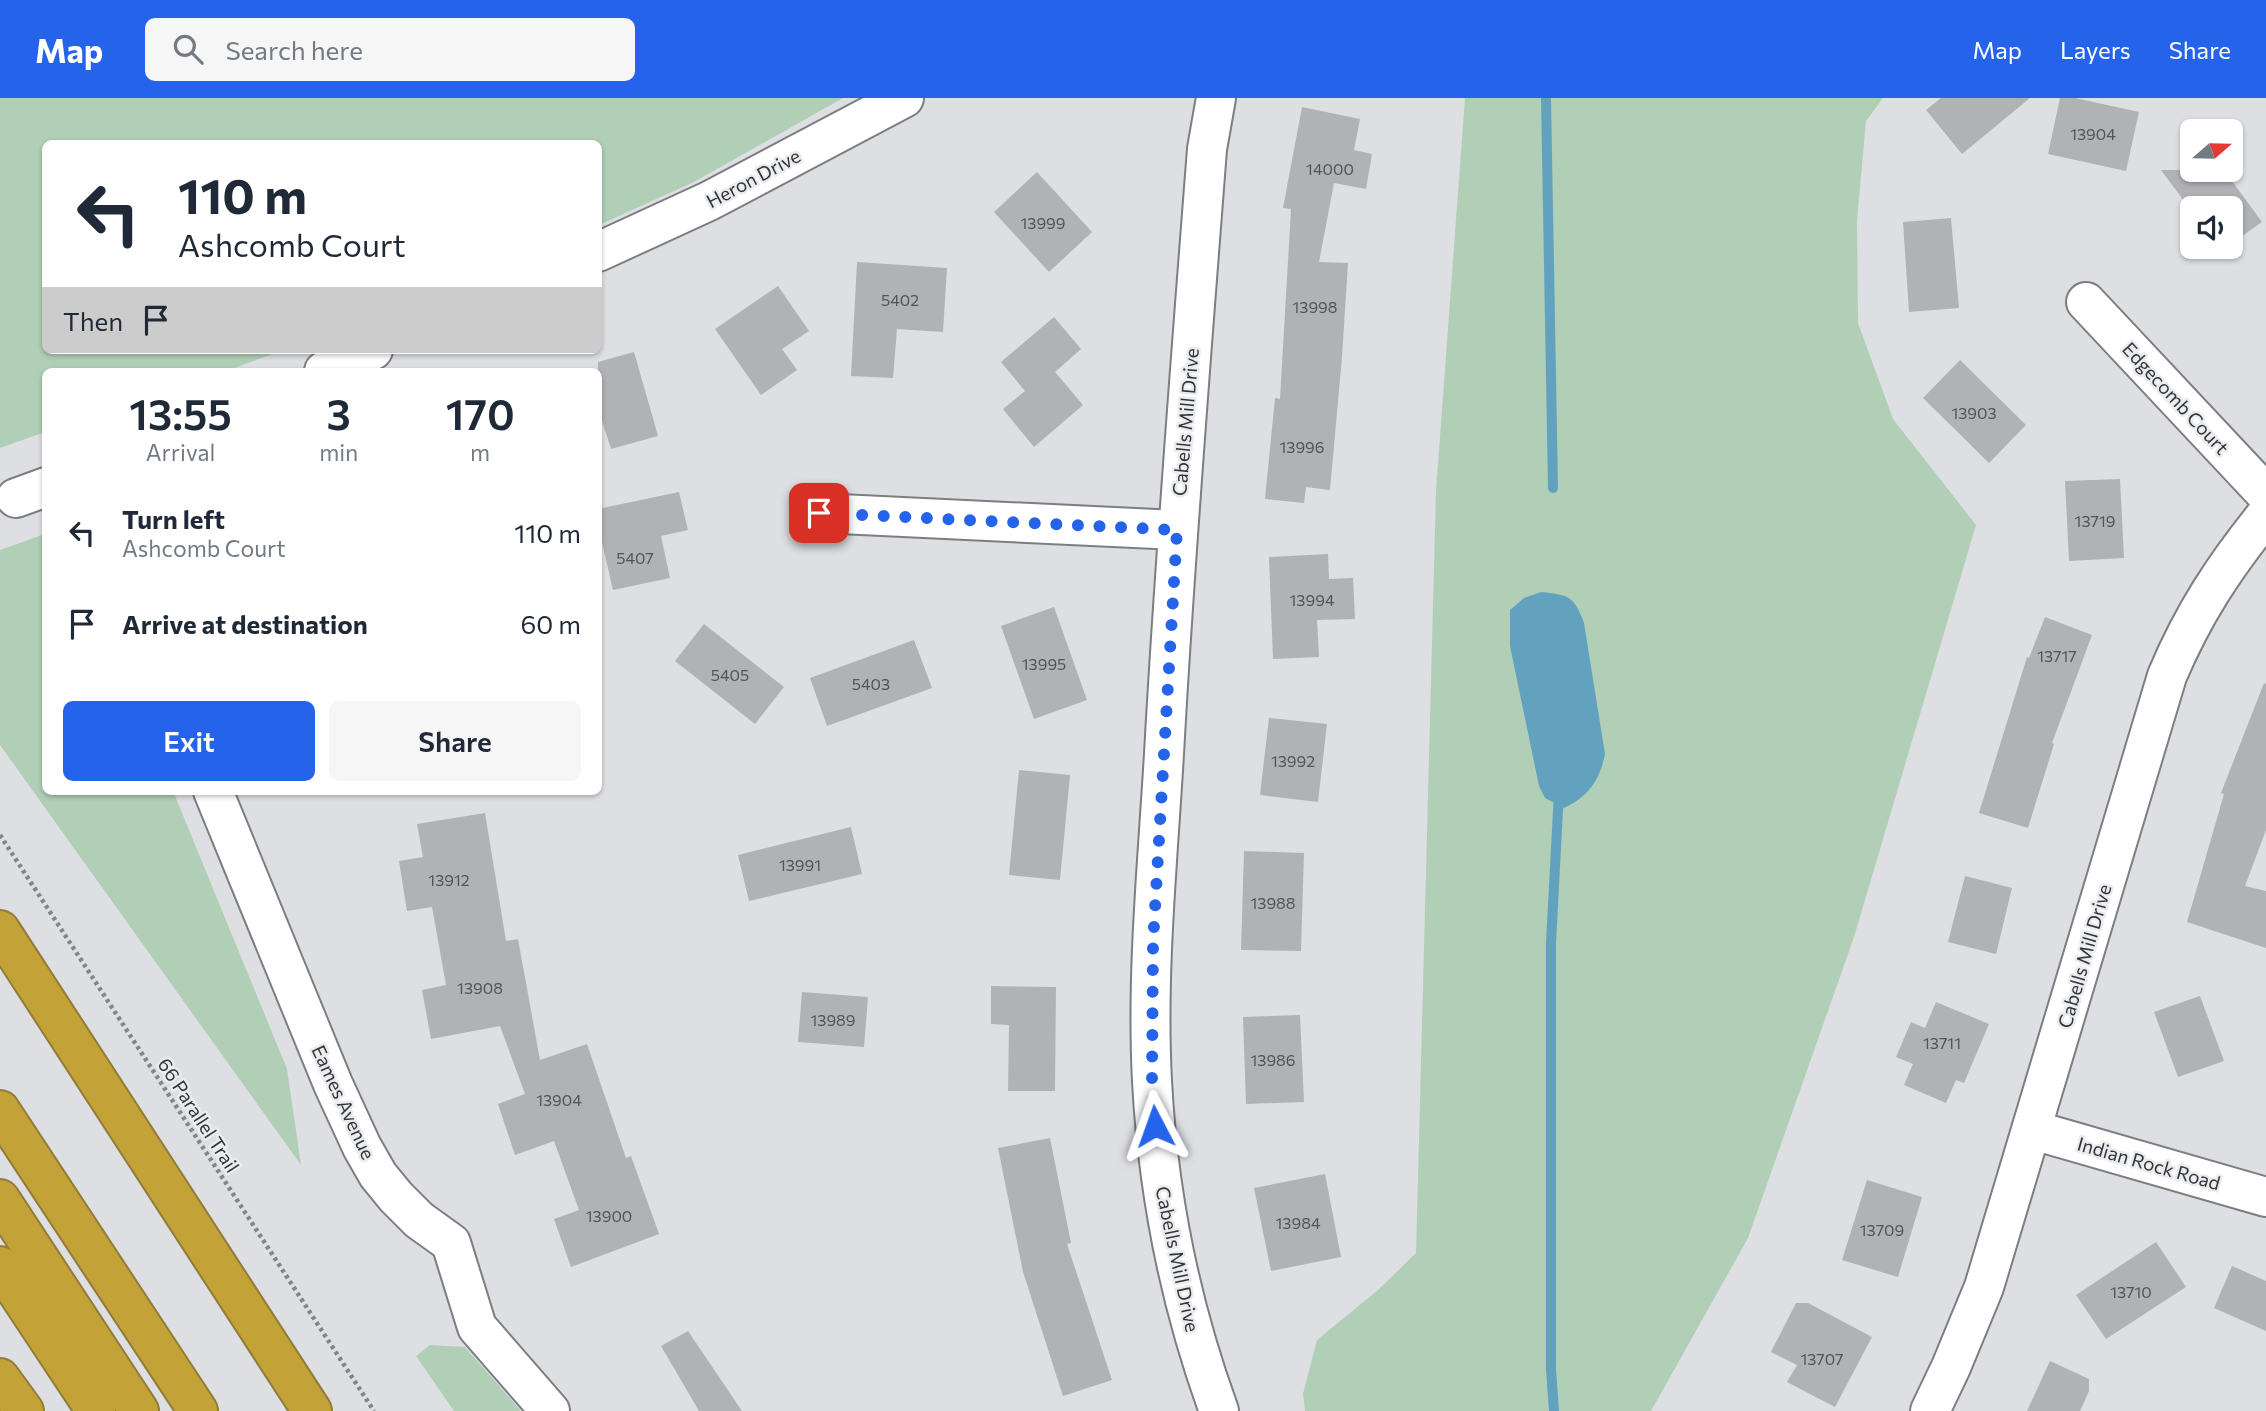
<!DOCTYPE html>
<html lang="en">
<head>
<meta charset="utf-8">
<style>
  :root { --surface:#fff; --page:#f6f6f7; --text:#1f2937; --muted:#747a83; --accent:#2563eb }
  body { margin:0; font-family:Commissioner,sans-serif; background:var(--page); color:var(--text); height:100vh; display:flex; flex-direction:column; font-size:26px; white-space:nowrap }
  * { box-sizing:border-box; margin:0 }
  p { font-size:23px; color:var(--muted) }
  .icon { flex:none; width:38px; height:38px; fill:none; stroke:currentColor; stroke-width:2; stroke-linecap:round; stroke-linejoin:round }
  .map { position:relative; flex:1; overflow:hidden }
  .drawer { position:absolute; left:42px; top:270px; width:560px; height:427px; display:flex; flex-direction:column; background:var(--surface); border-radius:10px; box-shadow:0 2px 5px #0004 }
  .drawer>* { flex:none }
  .banner { position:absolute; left:42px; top:42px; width:560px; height:214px; border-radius:10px; box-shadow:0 2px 5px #0004; background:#fff; color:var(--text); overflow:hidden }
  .needle { width:46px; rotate:70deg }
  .controls { position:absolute; left:2180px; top:21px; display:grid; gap:14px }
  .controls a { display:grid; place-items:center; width:63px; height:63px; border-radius:10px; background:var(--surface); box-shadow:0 2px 5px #0004; font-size:35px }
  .pin { position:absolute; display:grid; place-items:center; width:60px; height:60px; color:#fff; margin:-30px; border-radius:14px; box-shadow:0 4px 10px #0006 }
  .me { position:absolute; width:77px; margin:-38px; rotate:356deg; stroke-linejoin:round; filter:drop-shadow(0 0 5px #0008) }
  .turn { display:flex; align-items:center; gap:24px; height:147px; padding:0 21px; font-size:32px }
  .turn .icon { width:91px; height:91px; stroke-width:2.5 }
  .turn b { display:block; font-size:49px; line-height:60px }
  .then { display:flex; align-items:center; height:66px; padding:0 21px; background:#0003; gap:14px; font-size:26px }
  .eta { display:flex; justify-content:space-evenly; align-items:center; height:119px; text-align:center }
  .eta b { font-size:42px; font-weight:600; line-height:49px }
  .button { display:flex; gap:14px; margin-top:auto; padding:14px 21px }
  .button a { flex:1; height:80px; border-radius:10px; background:var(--accent); color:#fff; font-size:28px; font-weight:600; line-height:80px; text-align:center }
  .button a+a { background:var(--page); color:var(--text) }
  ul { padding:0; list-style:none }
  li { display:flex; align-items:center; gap:21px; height:91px; padding:0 21px }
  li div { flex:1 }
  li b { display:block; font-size:26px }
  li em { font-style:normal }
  header { display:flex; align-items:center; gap:42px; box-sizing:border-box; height:98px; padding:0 35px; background:var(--accent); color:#fff }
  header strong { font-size:33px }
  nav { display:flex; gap:38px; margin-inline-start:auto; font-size:24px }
  .search { width:490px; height:63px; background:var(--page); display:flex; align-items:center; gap:18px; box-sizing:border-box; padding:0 24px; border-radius:10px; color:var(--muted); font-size:26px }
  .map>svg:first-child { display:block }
</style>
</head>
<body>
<header>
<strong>Map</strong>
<div class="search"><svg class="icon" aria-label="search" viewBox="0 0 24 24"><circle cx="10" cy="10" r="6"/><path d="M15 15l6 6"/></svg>Search here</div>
<nav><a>Map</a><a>Layers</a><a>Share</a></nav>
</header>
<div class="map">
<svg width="2266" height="1313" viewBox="0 0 2266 1313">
  <rect width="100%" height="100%" fill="#dddfe3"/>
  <path fill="#b0cfb6" d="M0,0H843L694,84L599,127L598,46H46V252H283L226,273H46L45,334L0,350Z
    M1465,0H1883L1866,23L1857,123L1858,225L1893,321L1976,427L1854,839L1748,1140L1651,1313H1305L1303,1296L1317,1242L1378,1192L1416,1155L1436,393Z
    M45,436L46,693H173L287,971L301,1067L0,647V452Z
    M430,1247L465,1249L521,1313H454L416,1258Z"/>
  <path fill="#63a2be" d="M1541,494C1568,497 1574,497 1584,525L1605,656C1600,682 1588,699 1564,710L1545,700L1539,688L1510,548V512L1524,500Z"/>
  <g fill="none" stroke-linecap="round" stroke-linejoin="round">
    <path stroke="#63a2be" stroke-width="10" d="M1546,0L1553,390
      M1554,1313L1551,1272V845L1559,693"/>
  </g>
  <path fill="#b0b2b6" d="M1941,0H2030L1962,56L1926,12Z
    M2060,0H2075L2139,14L2126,73L2048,56Z
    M1302,9L1360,21L1354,52L1372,56L1366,91L1334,85L1319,164L1348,165L1342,259L1330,392L1306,389L1304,405L1265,401L1275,300L1280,301L1291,111L1283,110Z
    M2161,72H2224L2262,124L2231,146V110H2193V115Z
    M1037,74L1092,134L1049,174L994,114Z
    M1951,120L1959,210L1909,214L1903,124Z
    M857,164L947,170L943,234L897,231L893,280L851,278Z
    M778,188L809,233L782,251L797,272L761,297L715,231Z
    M1054,219L1081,251L1055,274L1083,307L1034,349L1003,311L1025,293L1001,264Z
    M634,254L658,338L611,351L598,310V264Z
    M1960,262L2026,327L1989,365L1923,300Z
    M2120,381L2124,460L2069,463L2065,383Z
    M679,394L688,432L661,438L670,480L613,492L598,427V411Z
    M1328,456L1329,481L1353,480L1355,521L1317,522L1319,559L1273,561L1269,459Z
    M1054,509L1087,602L1034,621L1001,528Z
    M2045,519L2092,537L2052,645L2054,646L2028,730L1979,715L2027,559L2029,560Z
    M704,526L784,589L755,626L675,563Z
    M914,542L932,590L827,628L810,580Z
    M2264,585L2266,586V732L2245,788L2266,793V850L2187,824L2224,696L2221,695Z
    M1269,620L1327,626L1318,704L1260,697Z
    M1019,672L1070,677L1060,782L1009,777Z
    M485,715L506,843L518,841L540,962L587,946L626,1060L631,1058L659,1136L571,1169L554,1121L579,1112L554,1043L515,1057L498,1006L525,996L500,928L431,941L422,892L446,887L432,809L407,813L399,763L423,759L417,726Z
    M851,729L862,776L749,803L738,757Z
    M1244,753L1304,755L1301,853L1241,852Z
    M1965,778L2012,790L1996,856L1948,844Z
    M991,888L1056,889L1055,993H1008L1009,927L991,926Z
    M802,894L868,899L864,949L798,944Z
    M2200,898L2224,963L2178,979L2154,914Z
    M1936,904L1989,926L1964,985L1956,982L1946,1005L1904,987L1913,966L1896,959L1911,924L1925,930Z
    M1300,917L1304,1004L1246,1006L1243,919Z
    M1050,1040L1071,1145L1067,1146L1112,1282L1063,1298L1023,1174L998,1050Z
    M1325,1076L1341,1159L1271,1173L1254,1090Z
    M1867,1082L1922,1099L1898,1179L1842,1162Z
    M2156,1144L2186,1189L2106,1241L2076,1197Z
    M2232,1168L2266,1183V1233L2214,1210Z
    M1796,1205H1808L1872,1239L1835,1309L1787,1284L1797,1267L1771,1254Z
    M688,1233L742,1313H699L661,1248Z
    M2050,1263L2089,1281V1293L2080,1313H2027Z"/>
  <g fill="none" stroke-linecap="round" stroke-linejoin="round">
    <defs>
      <path id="minor" d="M1216,0L1207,51C1192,247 1176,442 1165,638C1159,752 1146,868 1152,983C1158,1096 1180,1206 1219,1313
        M598,154L709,103L904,0
        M2086,204L2266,396
        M324,273L373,252
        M16,400L46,389
        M819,415L1177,432
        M213,693L333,986L362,1049L378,1077L396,1099L419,1122L451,1145L477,1229L550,1313
        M2033,1032L2266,1099
        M1930,1313L1951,1269L1984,1189L2167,578C2193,516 2224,469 2266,417"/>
      <path id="highway" d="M0,832L312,1313
        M0,1012L198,1313
        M0,1101L139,1313
        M0,1168L96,1313
        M0,1280L24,1313"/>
    </defs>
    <use href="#minor" stroke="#7c7e82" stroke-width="42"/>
    <use href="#highway" stroke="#917c38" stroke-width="42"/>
    <path stroke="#848588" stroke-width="4.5" stroke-dasharray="3.5 3.5" stroke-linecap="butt" d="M0,737L374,1313"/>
    <use href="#minor" stroke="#fff" stroke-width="38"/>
    <use href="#highway" stroke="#c3a238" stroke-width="38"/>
  </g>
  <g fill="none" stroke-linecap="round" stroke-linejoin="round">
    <path stroke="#2563eb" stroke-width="12" stroke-dasharray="0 21.6" d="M819,415L1177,432L1153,845L1152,980L1155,1028"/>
  </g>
  <g text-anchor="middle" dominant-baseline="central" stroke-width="5" stroke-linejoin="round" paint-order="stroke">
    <g font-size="16" fill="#535457">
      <text x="2093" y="35">13904</text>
      <text x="1330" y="70">14000</text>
      <text x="1043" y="124">13999</text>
      <text x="900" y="201">5402</text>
      <text x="1315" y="208">13998</text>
      <text x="1974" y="314">13903</text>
      <text x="1302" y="348">13996</text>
      <text x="2095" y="422">13719</text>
      <text x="635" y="459">5407</text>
      <text x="1312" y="501">13994</text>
      <text x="2057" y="557">13717</text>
      <text x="1044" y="565">13995</text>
      <text x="730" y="576">5405</text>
      <text x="871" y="585">5403</text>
      <text x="1293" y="662">13992</text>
      <text x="800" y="766">13991</text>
      <text x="449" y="781">13912</text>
      <text x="1273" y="804">13988</text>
      <text x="480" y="889">13908</text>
      <text x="833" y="921">13989</text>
      <text x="1942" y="944">13711</text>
      <text x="1273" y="961">13986</text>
      <text x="559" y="1001">13904</text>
      <text x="609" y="1117">13900</text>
      <text x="1298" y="1124">13984</text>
      <text x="1882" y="1131">13709</text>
      <text x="2131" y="1193">13710</text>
      <text x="1822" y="1260">13707</text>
    </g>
    <g font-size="19" fill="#343537" stroke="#eaecf0">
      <text transform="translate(753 80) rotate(-28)">Heron Drive</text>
      <text transform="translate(2176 300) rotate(47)">Edgecomb Court</text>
      <text transform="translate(1185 324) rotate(-85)">Cabells Mill Drive</text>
      <text transform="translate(2084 858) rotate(-74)">Cabells Mill Drive</text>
      <text transform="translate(344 1004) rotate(65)">Eames Avenue</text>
      <text transform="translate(199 1017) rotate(57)">66 Parallel Trail</text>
      <text transform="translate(2149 1065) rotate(16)">Indian Rock Road</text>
      <text transform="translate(1178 1161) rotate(78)">Cabells Mill Drive</text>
    </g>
  </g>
</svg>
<div class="controls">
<a><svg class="needle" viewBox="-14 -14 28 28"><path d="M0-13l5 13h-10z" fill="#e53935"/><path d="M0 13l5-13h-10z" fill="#747a83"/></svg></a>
<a><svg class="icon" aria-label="sound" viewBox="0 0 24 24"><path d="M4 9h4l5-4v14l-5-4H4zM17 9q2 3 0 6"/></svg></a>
</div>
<div class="pin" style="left:819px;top:415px;background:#d93025"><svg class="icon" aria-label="arrive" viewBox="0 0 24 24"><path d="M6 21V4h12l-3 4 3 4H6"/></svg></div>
<svg class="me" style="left:1155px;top:1028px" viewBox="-20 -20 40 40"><path d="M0-17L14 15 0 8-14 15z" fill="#2563eb" stroke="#fff" stroke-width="4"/></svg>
<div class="banner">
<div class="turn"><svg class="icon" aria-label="left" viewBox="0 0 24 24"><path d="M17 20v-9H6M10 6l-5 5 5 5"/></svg><div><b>110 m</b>Ashcomb Court</div></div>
<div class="then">Then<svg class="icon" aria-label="arrive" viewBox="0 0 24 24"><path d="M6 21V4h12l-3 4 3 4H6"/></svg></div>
</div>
<section class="drawer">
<div class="eta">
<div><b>13:55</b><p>Arrival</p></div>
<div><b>3</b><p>min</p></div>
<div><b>170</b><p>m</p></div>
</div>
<ul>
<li><svg class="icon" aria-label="left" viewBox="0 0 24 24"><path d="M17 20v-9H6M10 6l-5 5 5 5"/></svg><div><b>Turn left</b><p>Ashcomb Court</p></div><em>110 m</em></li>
<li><svg class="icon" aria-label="arrive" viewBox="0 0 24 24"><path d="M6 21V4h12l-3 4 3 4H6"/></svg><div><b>Arrive at destination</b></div><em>60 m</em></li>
</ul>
<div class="button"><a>Exit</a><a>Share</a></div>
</section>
</div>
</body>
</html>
